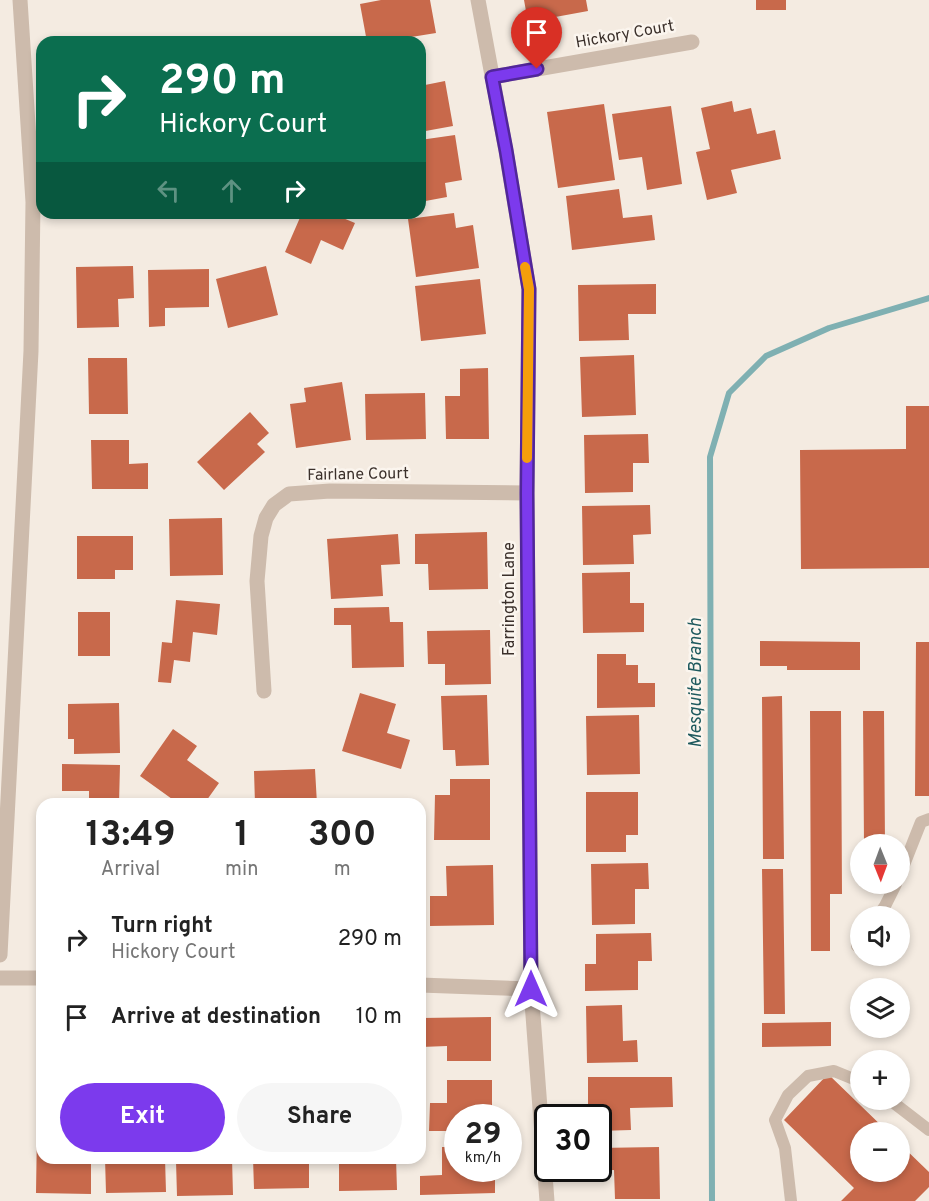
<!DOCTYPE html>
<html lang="en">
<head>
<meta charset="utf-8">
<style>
  :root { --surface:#fff; --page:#f6f6f6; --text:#222; --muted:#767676; --accent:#7c3aed }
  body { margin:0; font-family:Overpass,sans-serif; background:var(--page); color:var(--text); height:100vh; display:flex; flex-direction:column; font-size:22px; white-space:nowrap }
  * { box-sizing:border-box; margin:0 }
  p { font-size:20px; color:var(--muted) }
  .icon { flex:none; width:33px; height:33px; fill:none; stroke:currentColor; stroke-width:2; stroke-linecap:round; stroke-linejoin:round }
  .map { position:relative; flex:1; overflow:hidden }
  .details { position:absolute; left:36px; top:798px; width:390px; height:366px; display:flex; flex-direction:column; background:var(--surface); border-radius:18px; box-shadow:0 3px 9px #0003 }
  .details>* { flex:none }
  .top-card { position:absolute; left:36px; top:36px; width:390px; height:183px; border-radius:18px; box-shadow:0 3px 9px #0003; background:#0b6e4f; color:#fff; overflow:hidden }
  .needle { width:39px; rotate:179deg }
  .fabs { position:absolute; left:850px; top:834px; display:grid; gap:12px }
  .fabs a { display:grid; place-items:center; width:60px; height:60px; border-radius:50%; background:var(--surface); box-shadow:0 3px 9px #0003; font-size:30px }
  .speed { position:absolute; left:444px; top:1104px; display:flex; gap:12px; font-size:30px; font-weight:700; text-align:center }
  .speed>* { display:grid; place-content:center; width:78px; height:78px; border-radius:50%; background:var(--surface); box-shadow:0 3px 9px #0003; line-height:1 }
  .speed small { font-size:15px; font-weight:400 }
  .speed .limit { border:3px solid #111; border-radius:9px; background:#fff; color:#111 }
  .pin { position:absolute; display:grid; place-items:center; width:51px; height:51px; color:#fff; margin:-62px -26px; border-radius:50% 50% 50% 0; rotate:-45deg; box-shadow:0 0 6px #0007 }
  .pin .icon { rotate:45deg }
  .me { position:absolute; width:66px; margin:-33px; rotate:0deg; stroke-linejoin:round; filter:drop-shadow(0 0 4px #0008) }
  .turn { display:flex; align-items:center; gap:21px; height:126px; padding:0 24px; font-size:27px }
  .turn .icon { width:78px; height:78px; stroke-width:2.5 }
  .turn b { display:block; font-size:42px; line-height:51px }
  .lanes { display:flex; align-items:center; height:57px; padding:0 24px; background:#0003; justify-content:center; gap:30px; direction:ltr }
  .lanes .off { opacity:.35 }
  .eta { display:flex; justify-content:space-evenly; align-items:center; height:102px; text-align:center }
  .eta b { font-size:36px; font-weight:700; line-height:42px }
  .cta { display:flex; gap:12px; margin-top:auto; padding:12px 24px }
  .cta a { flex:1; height:69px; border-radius:36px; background:var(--accent); color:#fff; font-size:24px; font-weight:700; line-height:69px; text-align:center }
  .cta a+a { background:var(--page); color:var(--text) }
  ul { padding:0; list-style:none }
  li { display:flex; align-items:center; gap:18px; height:78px; padding:0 24px }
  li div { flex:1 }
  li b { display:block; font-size:22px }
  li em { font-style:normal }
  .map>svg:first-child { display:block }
</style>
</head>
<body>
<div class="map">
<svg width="929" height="1201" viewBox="0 0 929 1201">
  <rect width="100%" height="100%" fill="#f4ebe1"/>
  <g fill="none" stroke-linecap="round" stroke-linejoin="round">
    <path stroke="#7fb0b2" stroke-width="6" d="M712,1201L710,457L729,393L766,356L829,328L929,298"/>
  </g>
  <path fill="#c8694b" d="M381,0H430L436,33L405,38L406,42H367L360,4Z
    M524,0H586L588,11L528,22Z
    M756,0H786V10H756Z
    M445,81L453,126L420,132V86Z
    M732,101L734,112L751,108L757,134L775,130L781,159L731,170L737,193L707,200L696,152L710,149L701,108Z
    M604,104L615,180L558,188L547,112Z
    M671,106L682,184L647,190L642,157L619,160L612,114Z
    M455,135L462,180L445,183L447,197L420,202V140Z
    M619,189L623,218L652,215L655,240L572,250L566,196Z
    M302,213H331L355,223L343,250L321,240L311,264L285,252Z
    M454,213L456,228L473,225L479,268L416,277L408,219Z
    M133,266L134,298L118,299L119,327L77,328L76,267Z
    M266,266L278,315L228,328L216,279Z
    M209,269V307L165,308V326L149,327L148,270Z
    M480,279L486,334L421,341L415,286Z
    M656,284V314H628L629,340L579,341L578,285Z
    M634,355L636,415L582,417L580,357Z
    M88,358H127L128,414H89Z
    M488,368L489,439H446L445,396H460V369Z
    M342,382L351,440L296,448L290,404L306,402L304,388Z
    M425,393L426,439L366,440L365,394Z
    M906,406H929V568L801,569L800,450L906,449Z
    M250,412L269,433L257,444L265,452L224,490L197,462Z
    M648,434L649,463H633V492L585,493L584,435Z
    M91,440H129V464L148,463V489H92Z
    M650,505L651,534L633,535L634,564L583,565L582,506Z
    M222,518L223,575L170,576L169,519Z
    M487,532L488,589L429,590L428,564H415V534Z
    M398,534L400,564L381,565L383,596L331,599L327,539Z
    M77,536H133V570H115V579H77Z
    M630,572V603H644V632L583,633L582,573Z
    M176,600L220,604L217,635L193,632L190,662L174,660L171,683L158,682L162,642L172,643Z
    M389,607L390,622H403L404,667L352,668L351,625H334V608Z
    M78,612H110V656H78Z
    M490,630L491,684L445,685V664H428L427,631Z
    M760,641L860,642V670H787V666H760Z
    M916,642H929V796H915Z
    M597,654H626V665H638V683H655V707L597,708Z
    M360,693L396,704L387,733L410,740L401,769L342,751Z
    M487,695L489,765L456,766L455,750H443L441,696Z
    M782,696L784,859H763L762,697Z
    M119,703L120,753L74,754V739H68V704Z
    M810,711H841L842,894H830V951H811Z
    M863,711H884L885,844H864Z
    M639,715L640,774L587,775L586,716Z
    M173,729L197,746L187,760L219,783L204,804H179L140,776Z
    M62,764L120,765L119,804H89V791H62Z
    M315,769L317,804H255L254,771Z
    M450,779H490V840H434L435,795H450Z
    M586,792H638V835H626V852H586Z
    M648,863L649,889H635V924L592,925L591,864Z
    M493,865L494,925L430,926V896H447L446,866Z
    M762,869H783L785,1014H764Z
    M651,933L652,961H638V990L585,991V964H596V934Z
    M622,1005L623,1041L637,1040L638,1062L587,1063L586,1006Z
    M491,1017V1061H447V1046L421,1047V1018Z
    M831,1022V1046L762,1047V1023Z
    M828,1074L888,1132H861V1172H900V1144L929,1172V1187L915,1201H841L854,1188L784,1120Z
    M588,1077H672L673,1107L630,1108L631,1130L598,1131V1118H588Z
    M447,1080H492V1118H458V1131H429L430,1103H447Z
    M37,1129L42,1130V1158H91V1194L36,1193Z
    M442,1147H458V1168H495V1193L420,1195V1176L442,1175Z
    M659,1147L660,1199H615L614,1170L586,1171V1168H598V1148Z
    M105,1158H165L166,1192L106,1193Z
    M191,1158H232L233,1195L177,1196L176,1161H191Z
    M253,1158H309V1188L254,1189Z
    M339,1158H396L397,1190L339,1191Z"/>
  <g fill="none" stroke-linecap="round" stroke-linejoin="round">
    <path stroke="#cdbbac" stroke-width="12" d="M900,875L921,822L929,819
      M878,916L885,906L896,884
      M857,946L861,940
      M890,1100L929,1130
      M791,1201L785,1148L775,1120L788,1095L808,1076L834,1071L861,1082"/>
    <path stroke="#cdbbac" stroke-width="15" d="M478,0L506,151L529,289L527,493L531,989L547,1201
      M492,77L692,42
      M264,691L257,581L261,536L266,518L274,505L289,494L330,491L527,493
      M0,978H42
      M420,985L531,989"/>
    <path stroke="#cdbbac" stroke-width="15" d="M0,955L31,351L33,202L20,0"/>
  </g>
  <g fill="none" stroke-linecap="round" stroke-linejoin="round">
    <defs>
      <path id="route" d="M531,989L527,493L529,289L506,150L492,77L537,69"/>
    </defs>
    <use href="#route" stroke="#51269a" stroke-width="15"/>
    <use href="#route" stroke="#7c3aed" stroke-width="10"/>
    <path stroke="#f59e0b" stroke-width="10" d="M525,267L529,289L527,458"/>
  </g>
  <g text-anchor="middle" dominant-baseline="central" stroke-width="5" stroke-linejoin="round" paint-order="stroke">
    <g font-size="16" fill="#3b302b" stroke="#fbf5ee">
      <text transform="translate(625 35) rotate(-10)">Hickory Court</text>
      <text transform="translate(358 475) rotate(-1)">Fairlane Court</text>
      <text transform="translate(510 599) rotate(-90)">Farrington Lane</text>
    </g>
    <g font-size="18" font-style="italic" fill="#1f5a5e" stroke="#fbf5ee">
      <text transform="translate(696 683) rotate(-90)">Mesquite Branch</text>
    </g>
  </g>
</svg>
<div class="fabs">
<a><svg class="needle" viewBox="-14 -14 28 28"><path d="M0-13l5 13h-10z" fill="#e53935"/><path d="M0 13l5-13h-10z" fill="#767676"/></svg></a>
<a><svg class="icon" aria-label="sound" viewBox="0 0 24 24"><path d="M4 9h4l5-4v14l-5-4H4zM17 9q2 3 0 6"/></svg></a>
<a><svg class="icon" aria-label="layers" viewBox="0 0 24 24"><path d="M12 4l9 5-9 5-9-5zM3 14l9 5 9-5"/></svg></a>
<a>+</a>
<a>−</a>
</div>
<div class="speed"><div>29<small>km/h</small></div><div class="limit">30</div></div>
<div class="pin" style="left:537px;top:69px;background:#d93025"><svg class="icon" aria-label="arrive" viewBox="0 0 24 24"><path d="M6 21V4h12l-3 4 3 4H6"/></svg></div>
<svg class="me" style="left:531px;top:989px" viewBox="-20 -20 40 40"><path d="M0-17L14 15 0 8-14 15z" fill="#7c3aed" stroke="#fff" stroke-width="4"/></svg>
<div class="top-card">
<div class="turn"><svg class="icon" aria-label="right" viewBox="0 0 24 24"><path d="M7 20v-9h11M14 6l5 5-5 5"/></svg><div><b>290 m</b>Hickory Court</div></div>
<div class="lanes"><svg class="icon off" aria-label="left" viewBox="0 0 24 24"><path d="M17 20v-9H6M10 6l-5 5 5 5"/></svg><svg class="icon off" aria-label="ahead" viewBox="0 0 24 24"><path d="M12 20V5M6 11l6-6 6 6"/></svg><svg class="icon" aria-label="right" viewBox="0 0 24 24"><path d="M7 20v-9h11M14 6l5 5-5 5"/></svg></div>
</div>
<section class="details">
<div class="eta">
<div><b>13:49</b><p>Arrival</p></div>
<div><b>1</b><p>min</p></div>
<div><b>300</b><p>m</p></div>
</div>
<ul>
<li><svg class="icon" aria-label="right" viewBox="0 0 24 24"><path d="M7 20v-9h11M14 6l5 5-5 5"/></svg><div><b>Turn right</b><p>Hickory Court</p></div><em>290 m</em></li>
<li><svg class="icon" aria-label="arrive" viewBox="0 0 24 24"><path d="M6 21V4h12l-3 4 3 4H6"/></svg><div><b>Arrive at destination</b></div><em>10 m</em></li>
</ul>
<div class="cta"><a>Exit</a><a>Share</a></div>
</section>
</div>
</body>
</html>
